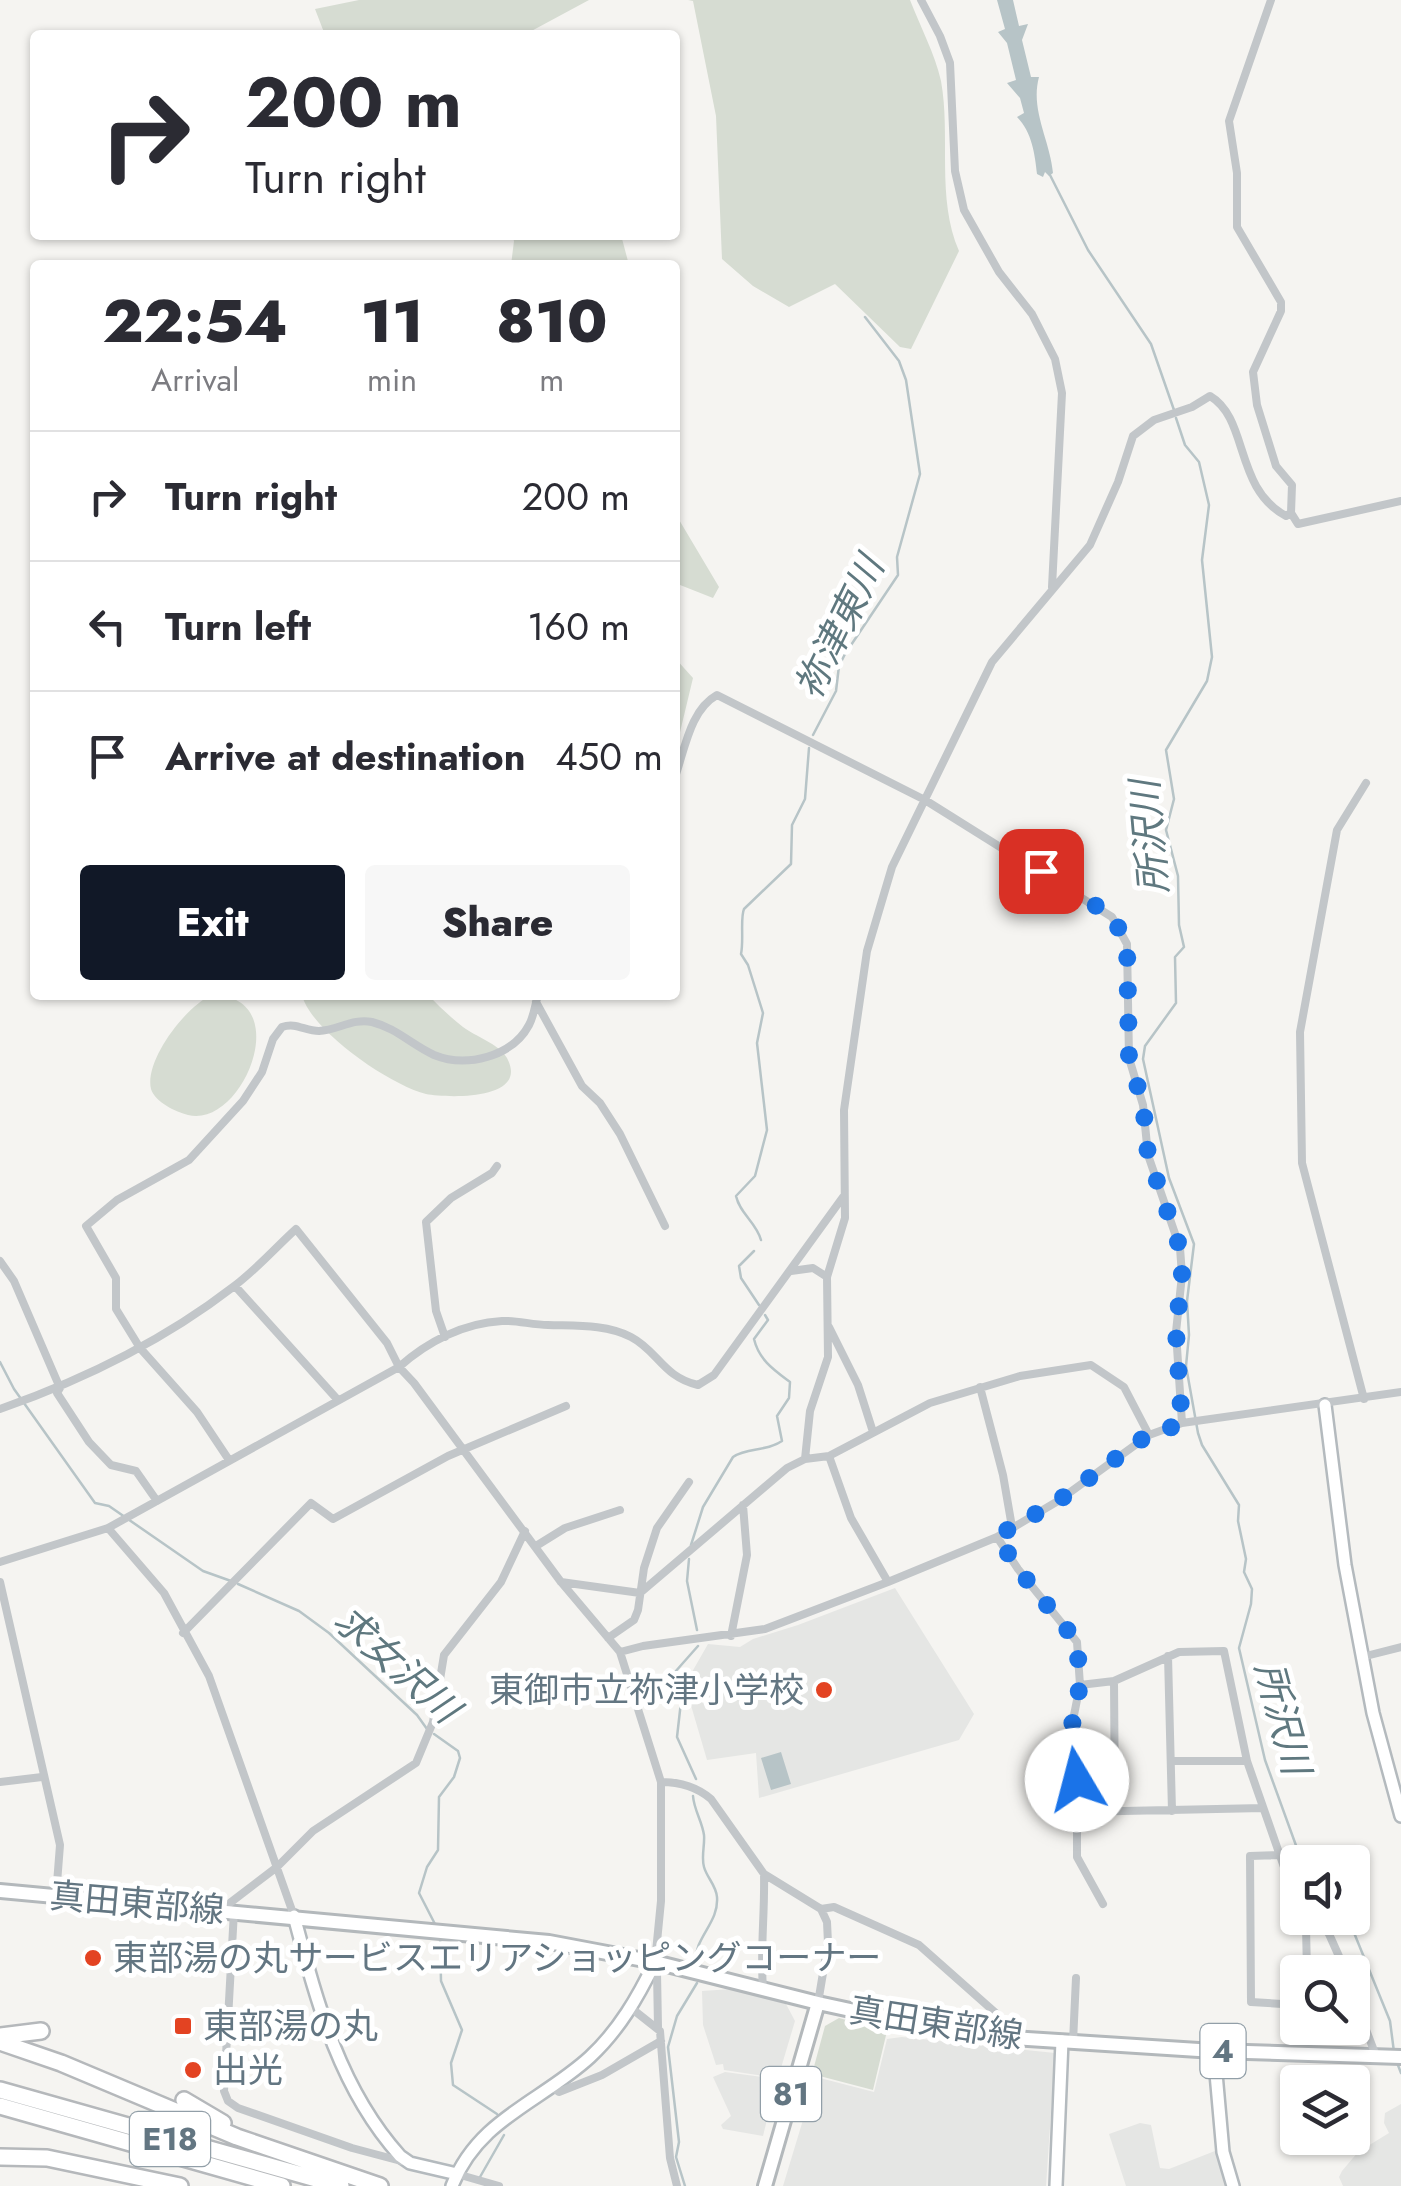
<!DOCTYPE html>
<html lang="en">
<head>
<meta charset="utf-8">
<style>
  :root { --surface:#fff; --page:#f7f7f7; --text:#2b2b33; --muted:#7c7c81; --line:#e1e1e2; --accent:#111827 }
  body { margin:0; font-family:Jost,"Noto Sans JP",sans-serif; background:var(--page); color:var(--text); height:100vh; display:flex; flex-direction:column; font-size:38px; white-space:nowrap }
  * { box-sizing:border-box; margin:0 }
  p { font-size:32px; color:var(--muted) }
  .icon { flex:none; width:55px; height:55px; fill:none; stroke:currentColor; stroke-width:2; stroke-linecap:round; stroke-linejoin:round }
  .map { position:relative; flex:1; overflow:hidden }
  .drawer { position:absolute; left:30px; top:260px; width:650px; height:740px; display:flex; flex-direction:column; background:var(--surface); border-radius:10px; box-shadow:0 2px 8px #0004 }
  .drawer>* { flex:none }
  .hud { position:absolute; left:30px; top:30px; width:650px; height:210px; border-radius:10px; box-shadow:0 2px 8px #0004; background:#fff; color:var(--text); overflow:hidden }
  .tools { position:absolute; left:1280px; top:1845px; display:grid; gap:20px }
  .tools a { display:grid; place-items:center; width:90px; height:90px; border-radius:10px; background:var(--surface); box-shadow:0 2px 8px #0004; font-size:50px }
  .pin { position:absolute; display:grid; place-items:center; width:85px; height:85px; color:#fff; margin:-42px; border-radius:20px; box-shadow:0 5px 15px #0006 }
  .me { position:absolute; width:110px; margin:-55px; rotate:352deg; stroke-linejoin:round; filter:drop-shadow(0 0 8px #0008) }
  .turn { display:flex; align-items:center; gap:35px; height:210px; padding:0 50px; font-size:45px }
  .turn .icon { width:130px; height:130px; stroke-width:2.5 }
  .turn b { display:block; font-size:70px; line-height:85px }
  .eta { display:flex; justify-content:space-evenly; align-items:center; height:170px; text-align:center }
  .eta b { font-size:60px; font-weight:800; line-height:70px }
  .button { display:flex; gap:20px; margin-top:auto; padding:20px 50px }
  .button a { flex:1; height:115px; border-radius:10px; background:var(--accent); color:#fff; font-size:40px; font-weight:800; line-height:115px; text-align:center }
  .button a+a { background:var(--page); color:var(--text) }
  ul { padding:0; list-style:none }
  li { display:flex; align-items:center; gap:30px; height:130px; padding:0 50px; border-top:2px solid var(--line) }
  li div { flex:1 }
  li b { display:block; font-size:38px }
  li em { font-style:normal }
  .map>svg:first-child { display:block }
</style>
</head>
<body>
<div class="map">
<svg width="1401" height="2186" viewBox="0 0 1401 2186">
  <rect width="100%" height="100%" fill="#f5f4f1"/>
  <path fill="#e5e6e4" d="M895,1588L974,1714L959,1740L759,1798L756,1753L707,1760L690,1702L688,1679L708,1644L740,1647L753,1639L798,1625Z
    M732,1989L786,2004L795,2021L778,2078L724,2070L723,2064L716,2065L703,2025L702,1991Z
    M902,2037L1055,2053L1046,2186H783L816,2077L874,2092L887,2039Z
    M725,2072L777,2079L763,2136L723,2129L721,2125L731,2116L713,2077Z
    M1401,2104V2186H1343L1339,2177L1342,2171L1358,2152L1389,2133L1384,2123L1385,2113Z
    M1140,2123L1151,2125L1160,2168L1169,2169L1220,2149L1228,2186H1126L1109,2134Z"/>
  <path fill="#d6dcd2" d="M359,0H589L524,35H325L315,9Z
    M688,0H910C920,26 935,54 941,81C951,136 936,198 959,251L911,349L900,347L835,284L789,307L753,286L722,259L716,116L693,1Z
    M512,235H621L629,265H511L514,241Z
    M675,513L719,587L713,598L675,583Z
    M675,658L693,678L675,753Z
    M212,995C297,995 243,1129 188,1115C176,1112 155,1102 151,1089C144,1060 187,1005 212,995Z
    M302,995H428C439,1006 450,1017 463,1027C476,1037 498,1043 507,1058C530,1101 447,1098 426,1094C390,1085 311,1031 302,995Z
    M839,2018L887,2031L873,2090L812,2074L825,2026Z"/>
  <path fill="#b7c4c7" d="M997,0H1013L1019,26L1028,24L1022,40L1031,77H1039C1030,110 1050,140 1053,173L1049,176L1045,172L1043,177L1037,174C1035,155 1032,132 1017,117L1024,113L1020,98L1007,83L1016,80L1007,43L998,32L1005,29Z
    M781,1752L791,1784L771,1790L761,1758Z"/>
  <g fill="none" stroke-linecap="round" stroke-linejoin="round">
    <path stroke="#b7c4c7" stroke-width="2.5" d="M1050,175L1088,250L1151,344L1174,410
      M1176,418L1185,445L1199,462L1209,505L1202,560L1212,657L1207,681L1166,750L1174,799L1166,830L1178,876L1179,925L1184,947L1175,957L1176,1003L1145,1046L1143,1059L1169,1178L1194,1244L1187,1301L1189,1335L1186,1366L1198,1433L1202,1445L1239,1505L1238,1521L1246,1559L1244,1572L1252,1589L1251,1604L1239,1648L1265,1760L1302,1862
      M813,735L836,691L839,666L845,654L898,575L897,557L920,474L906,380L899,361L865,317
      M761,1240C756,1222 740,1214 736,1196L755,1176L767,1130L757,1043L763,1013L748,965L741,954C744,940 740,918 744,909L791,864L792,825L805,799L809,748
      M754,1251L739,1266L741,1278L759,1305
      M0,1362L14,1389L95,1503L109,1506L203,1571L231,1581
      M691,1545L703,1507L733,1457C747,1447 766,1452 782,1441L777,1416L789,1398L790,1382C774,1370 759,1360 754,1339L768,1320L765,1315
      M689,1559L687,1581L697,1630
      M238,1584L299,1611L329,1633L417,1715L427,1729
      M434,1734L458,1751L460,1758L454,1777L439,1797L438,1850L427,1867L419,1893L437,1928
      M696,1779L677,1737L682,1693L673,1681L675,1672L698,1646
      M693,1796C694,1810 702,1821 704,1835C705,1845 701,1857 704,1867C707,1878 716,1885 717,1897C719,1923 695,1936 695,1963
      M1348,1918L1390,2021L1394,2052
      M440,1935L441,1981L462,2030L451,2063L453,2085L497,2114
      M1396,2060L1401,2073
      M480,2177L504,2135
      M685,2186L676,2157L679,2142L668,2047L677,2016L697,1983"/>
    <defs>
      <path id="secondary" d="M1325,1405L1345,1565L1373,1713L1401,1816
        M294,1916C317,2002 339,2088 400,2156L410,2163L457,2174
        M1214,2051L1223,2152L1233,2186
        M452,2186C478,2119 541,2102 590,2057C619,2030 638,1997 655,1962
        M1056,2186L1062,2041"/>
      <path id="primary" d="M0,1891L549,1942L655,1962L818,2003L966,2035L1214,2051L1401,2057
        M765,2186L818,2003"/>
      <path id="highway" d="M0,2036L41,2031
        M0,2042L61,2063L237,2137L380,2186
        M0,2090L341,2186
        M184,2100L223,2123
        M0,2106L282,2186
        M0,2157L47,2158L180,2186"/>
    </defs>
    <use href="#secondary" stroke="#b4babe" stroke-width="16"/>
    <use href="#primary" stroke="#b3b8bb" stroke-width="18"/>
    <use href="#highway" stroke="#b5b8bb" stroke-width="20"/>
    <path stroke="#c2c6c9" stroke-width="8" d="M921,0L940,36L950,63L955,171L964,210L999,272L1032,314L1055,359L1062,393L1052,587
      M1271,0L1229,121L1237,173V227L1281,302V311L1253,372L1257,405L1276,466L1292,485L1291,513
      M675,777C685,749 690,710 717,695L925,800L1112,917L1127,944L1129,1058L1143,1105L1148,1155L1180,1248L1182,1275L1176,1332L1182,1423
      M536,1002L582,1086L600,1103L620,1134L665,1226
      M0,1261L14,1281L60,1388L57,1393L89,1442L111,1465L136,1471L157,1501
      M791,1271L813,1268L827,1277
      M235,1286L337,1399
      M829,1327L858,1385L873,1432
      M445,1337L436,1311L426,1222L451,1198L492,1173L497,1166
      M980,1387L1003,1475L1012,1527
      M1364,1399L1302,1163L1300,1032L1337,830L1366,783
      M0,1409C83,1380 163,1341 233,1287C256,1270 275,1248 296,1229L387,1343L399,1367L414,1383L561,1582L620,1652L661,1782V1901L655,1962
      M829,1456L851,1518L888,1582
      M805,1459L810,1411L828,1357L827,1277L845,1218L844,1110L867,951L892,867L992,662L1090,545L1118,482L1133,436L1154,420L1192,407L1210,396C1249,419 1234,488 1286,516L1291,513L1298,524L1401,501
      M229,1460L197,1412L140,1348L116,1309V1278L86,1226L117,1200L189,1160L243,1101L262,1072L273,1039L282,1027C296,1022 305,1031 319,1031C338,1030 353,1018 372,1022C396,1028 412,1045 434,1055C466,1068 512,1057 529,1025C534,1016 535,1005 538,995
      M108,1528L164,1593L209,1676L294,1916
      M997,1537L1018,1569L1077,1642L1080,1685L1070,1735L1077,1780V1857L1103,1904
      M536,1546L565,1528L620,1510
      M0,1562L108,1528L399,1367C427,1342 463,1323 502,1321C517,1320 532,1325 548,1325C575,1326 606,1324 631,1337C658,1351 663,1377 698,1385L714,1375L843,1197
      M0,1582L60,1845L56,1896
      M561,1582L640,1593L787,1468L805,1459L829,1456L930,1403L1020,1376L1091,1365L1124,1387L1149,1435
      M183,1633L311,1503L333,1519L448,1456L566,1406
      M731,1636L747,1555L743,1505
      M608,1638L634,1620L638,1610L644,1568L657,1528L689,1482
      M620,1652L643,1646L765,1629L888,1582L997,1537L1058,1501L1149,1435L1182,1423L1401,1392
      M1168,1656L1172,1811
      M1362,1657L1401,1647
      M1114,1681L1115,1811
      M1080,1685L1114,1681L1179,1652L1224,1651L1247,1761L1285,1870L1298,1895
      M1171,1761H1247
      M0,1782L42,1777
      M661,1782C680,1782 697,1787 711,1799L764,1874L821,1909L827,1922L828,1943L818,2003
      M1077,1812L1263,1808
      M1280,1855L1250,1856L1251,2002L1298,2005
      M222,1909L277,1867L313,1831L416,1763L433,1722L444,1655L501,1582L525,1531
      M821,1909L834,1907L919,1945L998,2015L1000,2038
      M234,1911L224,2091L228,2101L238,2108L352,2148L401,2161
      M1316,1918L1329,1934L1346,1972
      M657,1972L658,2027
      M1307,1972L1306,1927L1311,1918
      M763,1989C760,1950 765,1913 764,1874
      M1352,1993L1376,2056
      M631,2008L660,2031L670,2158L677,2186
      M1073,2042L1076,1978
      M551,2086L559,2092L602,2075L661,2041
      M457,2174L499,2186"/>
    <use href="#secondary" stroke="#fff" stroke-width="11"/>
    <use href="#primary" stroke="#fff" stroke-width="12"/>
    <use href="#highway" stroke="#fff" stroke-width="15"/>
  </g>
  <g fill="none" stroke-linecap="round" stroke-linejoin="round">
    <path stroke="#1a73e8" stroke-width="18" stroke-dasharray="0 32.4" d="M1041,871L1112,916L1127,944L1129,1058L1143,1104L1148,1155L1180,1248L1182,1275L1176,1332L1182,1424L1149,1434L1058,1501L997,1536L1018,1569L1077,1642L1080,1685L1070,1735L1077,1780"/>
  </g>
  <g fill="#e34322" stroke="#fff" stroke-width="4">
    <circle cx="824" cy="1690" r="10"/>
    <circle cx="93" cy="1958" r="10"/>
    <rect x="173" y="2016" width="20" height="20" rx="5"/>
    <circle cx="193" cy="2070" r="10"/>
  </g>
  <g text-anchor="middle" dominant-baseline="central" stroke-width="10" stroke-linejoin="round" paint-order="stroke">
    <g fill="#fff" stroke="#929fa8" stroke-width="2.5">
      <rect x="1200.5" y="2024" width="45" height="54" rx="8"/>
      <rect x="761" y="2067" width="60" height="54" rx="8"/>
      <rect x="130" y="2112" width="80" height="54" rx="8"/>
    </g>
    <g font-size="32" font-weight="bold" fill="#637682">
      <text x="1223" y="2051">4</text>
      <text x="791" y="2094">81</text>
      <text x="170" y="2139">E18</text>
    </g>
    <g font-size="35" fill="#637682" stroke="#fff" text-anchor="start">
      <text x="804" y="1690" text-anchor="end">東御市立祢津小学校</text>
      <text x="113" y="1958">東部湯の丸サービスエリアショッピングコーナー</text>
      <text x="203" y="2026">東部湯の丸</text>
      <text x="213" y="2070">出光</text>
    </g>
    <g font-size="35" fill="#637682" stroke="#fff">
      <text transform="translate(137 1903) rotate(5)">真田東部線</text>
      <text transform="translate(936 2023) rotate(9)">真田東部線</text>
    </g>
    <g font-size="38" font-style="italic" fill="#5f787f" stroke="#fff">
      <text transform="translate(839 627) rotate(-64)">祢津東川</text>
      <text transform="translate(1149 837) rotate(-95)">所沢川</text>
      <text transform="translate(397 1664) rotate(42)">求女沢川</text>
      <text transform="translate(1283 1718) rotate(75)">所沢川</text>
    </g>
  </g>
</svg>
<div class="tools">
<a><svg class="icon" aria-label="sound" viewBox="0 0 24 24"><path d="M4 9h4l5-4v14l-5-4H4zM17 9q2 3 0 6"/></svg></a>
<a><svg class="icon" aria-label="search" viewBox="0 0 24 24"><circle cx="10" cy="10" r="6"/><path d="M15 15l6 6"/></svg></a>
<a><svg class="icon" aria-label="layers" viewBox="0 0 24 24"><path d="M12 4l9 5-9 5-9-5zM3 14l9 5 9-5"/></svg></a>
</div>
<div class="pin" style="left:1041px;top:871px;background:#d93025"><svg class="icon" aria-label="arrive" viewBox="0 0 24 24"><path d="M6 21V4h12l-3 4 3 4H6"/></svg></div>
<svg class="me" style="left:1077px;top:1780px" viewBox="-20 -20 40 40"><circle r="19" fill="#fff"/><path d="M0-13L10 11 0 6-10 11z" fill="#1a73e8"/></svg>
<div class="hud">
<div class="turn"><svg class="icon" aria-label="right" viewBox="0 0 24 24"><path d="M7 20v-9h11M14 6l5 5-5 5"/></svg><div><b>200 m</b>Turn right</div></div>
</div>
<section class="drawer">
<div class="eta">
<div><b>22:54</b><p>Arrival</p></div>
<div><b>11</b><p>min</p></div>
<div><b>810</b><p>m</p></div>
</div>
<ul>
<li><svg class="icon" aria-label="right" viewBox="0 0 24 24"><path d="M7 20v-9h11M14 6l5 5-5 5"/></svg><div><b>Turn right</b></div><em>200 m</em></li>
<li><svg class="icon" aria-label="left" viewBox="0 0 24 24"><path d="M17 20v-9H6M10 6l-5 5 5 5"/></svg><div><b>Turn left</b></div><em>160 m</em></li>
<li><svg class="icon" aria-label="arrive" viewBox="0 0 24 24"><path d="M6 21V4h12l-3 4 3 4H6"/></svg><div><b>Arrive at destination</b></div><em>450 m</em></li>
</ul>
<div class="button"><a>Exit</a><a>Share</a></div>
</section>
</div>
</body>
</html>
